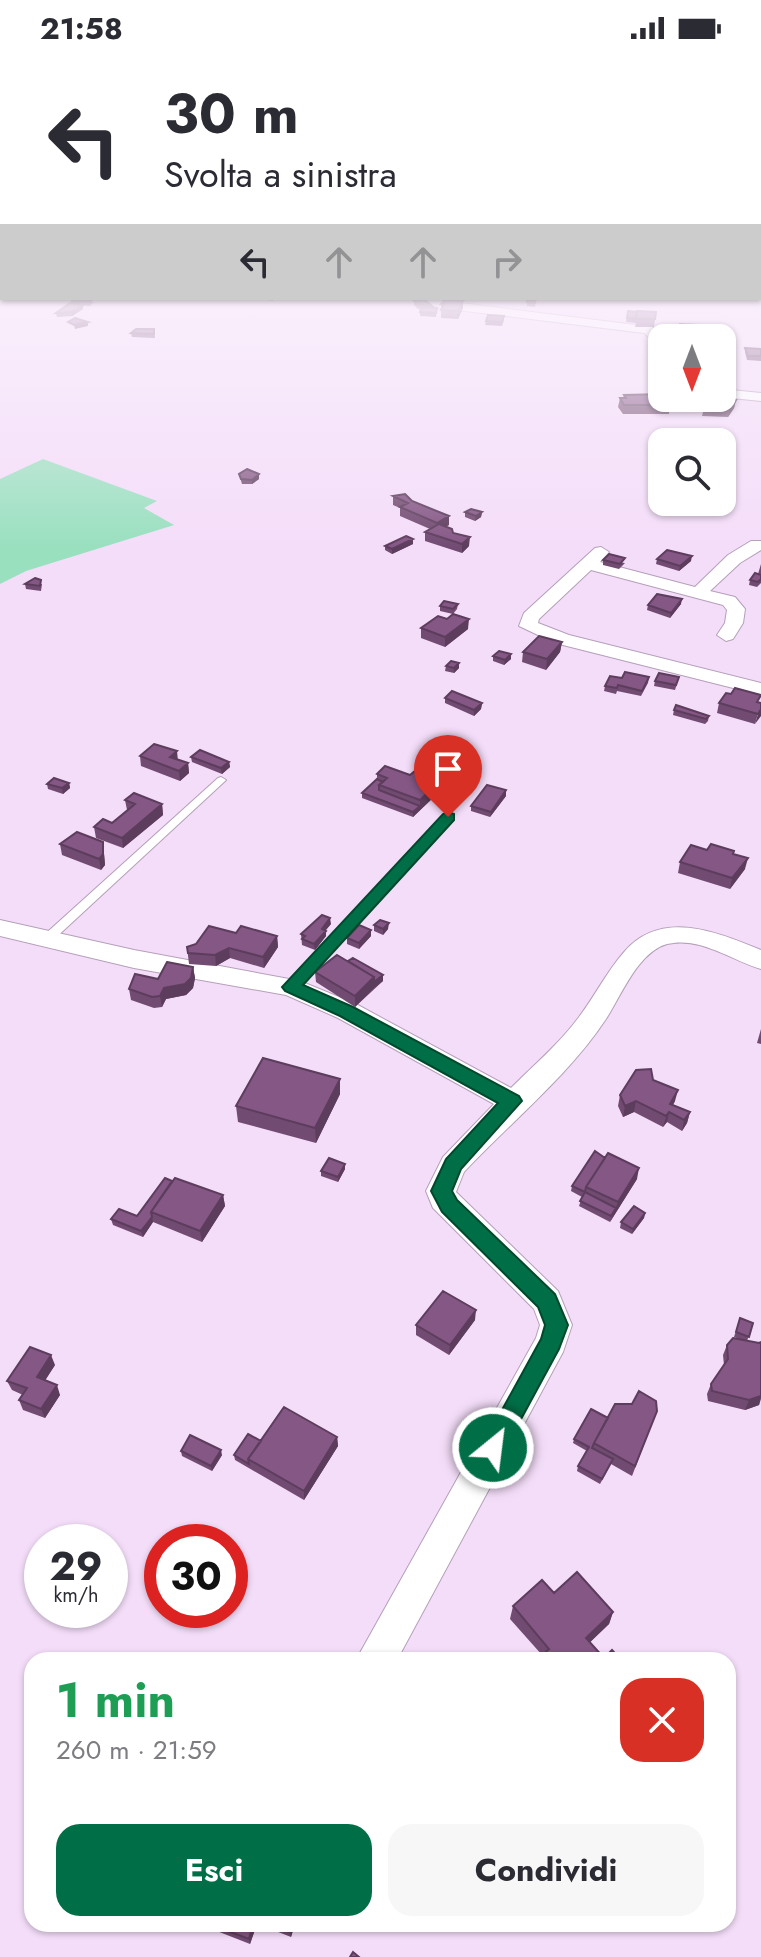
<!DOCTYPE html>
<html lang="it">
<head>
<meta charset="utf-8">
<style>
  :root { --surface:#fff; --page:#f7f7f7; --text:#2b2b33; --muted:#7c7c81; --accent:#006e46 }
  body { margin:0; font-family:Jost,sans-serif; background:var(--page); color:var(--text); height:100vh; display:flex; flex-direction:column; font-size:30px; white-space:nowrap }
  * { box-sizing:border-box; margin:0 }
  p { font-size:26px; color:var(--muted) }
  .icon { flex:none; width:44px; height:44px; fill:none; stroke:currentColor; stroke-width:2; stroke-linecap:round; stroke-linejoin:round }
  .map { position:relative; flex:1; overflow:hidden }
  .details { position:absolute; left:24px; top:1596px; width:712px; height:280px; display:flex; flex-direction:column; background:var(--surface); border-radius:24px; box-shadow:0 2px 6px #0004 }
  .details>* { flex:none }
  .top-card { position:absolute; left:0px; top:0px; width:762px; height:244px; box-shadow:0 2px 6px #0004; background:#fff; color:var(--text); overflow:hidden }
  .needle { width:52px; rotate:180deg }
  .controls { position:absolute; left:648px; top:268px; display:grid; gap:16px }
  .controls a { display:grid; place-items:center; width:88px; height:88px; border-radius:16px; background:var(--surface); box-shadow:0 2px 6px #0004; font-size:40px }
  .speed { position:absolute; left:24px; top:1468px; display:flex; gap:16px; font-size:40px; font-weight:700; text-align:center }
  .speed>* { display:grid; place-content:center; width:104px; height:104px; border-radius:50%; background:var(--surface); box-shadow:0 2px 6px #0004; line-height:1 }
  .speed small { font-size:20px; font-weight:400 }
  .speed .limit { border:12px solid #d22; background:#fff; color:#111 }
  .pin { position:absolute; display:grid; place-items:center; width:68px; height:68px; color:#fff; margin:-82px -34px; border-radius:50% 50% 50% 0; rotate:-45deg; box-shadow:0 0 8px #0007 }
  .pin .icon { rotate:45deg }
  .me { position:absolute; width:88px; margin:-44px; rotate:29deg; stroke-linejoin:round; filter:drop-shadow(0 0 6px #0008) }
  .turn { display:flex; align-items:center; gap:28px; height:168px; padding:0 32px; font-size:36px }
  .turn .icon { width:104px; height:104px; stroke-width:2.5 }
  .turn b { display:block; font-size:56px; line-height:68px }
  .lanes { display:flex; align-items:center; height:76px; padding:0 32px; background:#0003; justify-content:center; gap:40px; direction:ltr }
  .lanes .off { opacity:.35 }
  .round { display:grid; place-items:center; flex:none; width:84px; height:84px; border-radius:24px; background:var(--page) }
  .summary { display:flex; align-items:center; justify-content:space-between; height:136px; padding:0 32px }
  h1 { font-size:48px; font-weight:700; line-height:60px; color:#1e9e55 }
  .button { display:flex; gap:16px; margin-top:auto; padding:16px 32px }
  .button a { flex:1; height:92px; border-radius:24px; background:var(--accent); color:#fff; font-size:32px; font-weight:700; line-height:92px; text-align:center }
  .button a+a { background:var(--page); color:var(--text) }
  .status { display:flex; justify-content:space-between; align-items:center; height:56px; padding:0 40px; background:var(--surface); direction:ltr }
  .status svg { height:22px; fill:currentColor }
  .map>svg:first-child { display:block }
</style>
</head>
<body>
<div class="status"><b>21:58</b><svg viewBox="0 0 49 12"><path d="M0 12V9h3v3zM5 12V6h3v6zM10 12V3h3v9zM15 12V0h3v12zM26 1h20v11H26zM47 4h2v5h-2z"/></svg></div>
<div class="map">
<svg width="761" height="1901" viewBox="0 0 761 1901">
  <rect width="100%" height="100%" fill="#f4ddf9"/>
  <path fill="#99e0bf" d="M43,403L157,445L144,452L174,469L26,515L0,528V423Z"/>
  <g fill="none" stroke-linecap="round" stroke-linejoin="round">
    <defs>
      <path id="lane" d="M221,721L226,724L224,726L51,886H43L41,883L43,880L218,722Z
        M448,758L452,759V763L295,934H287L285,931L287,928L444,759Z"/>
      <path id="street" d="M421,242L652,271L664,282L662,318L655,314L653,285L644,277L440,252L426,248Z
        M722,333L761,337V345L722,341Z
        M751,485H761V494L740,507L710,535L735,541L745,553L743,567L733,583L726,585L717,579L725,567L727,554L723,549L591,514L539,563L538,567L569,579L761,627V639L555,587L519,570L524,557L595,492L601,491L609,496L600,506L695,531L728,499Z
        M0,864L134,894L300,925L356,948L511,1032C534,1009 560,987 579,961C595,940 607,915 625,895C662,853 717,876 761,894V913C731,904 700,880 667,888C638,896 621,940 606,963C570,1018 510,1067 464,1116L456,1136L558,1235L572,1269L563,1296L397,1604H356L536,1282L540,1269L534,1253L433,1152L426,1135L443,1101L494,1048L338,962L286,939L134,912L0,880Z"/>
    </defs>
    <use href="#lane" stroke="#b59fb9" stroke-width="2"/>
    <use href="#street" stroke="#b59fb9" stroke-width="2"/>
    <use href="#lane" fill="#fff" fill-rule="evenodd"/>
    <use href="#street" fill="#fff" fill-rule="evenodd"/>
  </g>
  <path fill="#724b72" d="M72,242L94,246L90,250L80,249L83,253L72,260L57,261L56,257L72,248Z
    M254,242H275L273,245Z
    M527,242H536L535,251L527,250Z
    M414,245L432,250V252H437L436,261L420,260V253H418L414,249Z
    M463,245V252L458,263L441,262V248Z
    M628,255L656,256L654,271H635L636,267L626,266Z
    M504,264L502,270L485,269L486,265Z
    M680,268L701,278V282H680L679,276Z
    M154,273L155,282L132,281L131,277Z
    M745,292L761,293V305L747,304L745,296Z
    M624,339L670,349L669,358H623L618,351L620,342H623Z
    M736,344L734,352L728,361L702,360L704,352Z
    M239,418L259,423L252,428H242Z
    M393,440L412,445L449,469L446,470L469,490L462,497L425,485V476L430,473L400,460V452L393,449Z
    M465,456H482L481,461L475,465L465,461Z
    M413,488L392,498L385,494V490Z
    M657,503L691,505L679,515L656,508Z
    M603,504L625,507L619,513L603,509Z
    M761,508V527L757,531L749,529L750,524L758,518Z
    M25,528H42L41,535L26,533Z
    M458,548L457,553L453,558L440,555V550Z
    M681,548L670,562L647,554L648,549Z
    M447,563L468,573L445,591L421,582V572Z
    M562,586L560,596L546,614L522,606L523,596Z
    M493,600L511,603L504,609L493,605Z
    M459,607V612L454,617L445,615L446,610Z
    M649,621L648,627L641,640L617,635L616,638L604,635L605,630L622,622Z
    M679,621L675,634L654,630L655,625Z
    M445,642L482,647L481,653L474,660L445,647Z
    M719,647H761L755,668L717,657Z
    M674,654L709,660L708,665L705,668L673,659Z
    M140,700L178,704L188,707L189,717L180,725L141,710Z
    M191,701L229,706L230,711L222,718L192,706Z
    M377,718L460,724V734L451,743L437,738L413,761L362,742V737L377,723Z
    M69,727L70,732L63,738L48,733L47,728Z
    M506,740L490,761L471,755V750Z
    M125,744L162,748L163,759L123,792L96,782L94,771L112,767L127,754Z
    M103,786L105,809L101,814L62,799L60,788Z
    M707,794L734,798L745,813L730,833L678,817L680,806Z
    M331,868L325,874L326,880L315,894L302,889L301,878Z
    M374,869L388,873L383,879L374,875Z
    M236,877L277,880L278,891L264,912L230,902L216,910L189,908L187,891Z
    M371,880L359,893L347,888V882Z
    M193,911L195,922L193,932L186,939L166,943L162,951L154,952L131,944L129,933Z
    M315,916L383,925L355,951L316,926Z
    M761,973V988L757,987Z
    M340,1023V1038L316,1087L238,1066L236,1050Z
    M653,1024L675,1045L673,1049L690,1056L687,1067L682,1075L667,1066L663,1071L634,1056L623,1061L618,1050L620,1039Z
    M345,1108V1113L338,1126L321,1120V1115Z
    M637,1123L610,1166L579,1150L582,1141L571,1135L572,1130Z
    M172,1125L223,1139L225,1150L202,1186L153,1166L143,1181L113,1169L111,1163L137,1160Z
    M645,1157L644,1162L632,1178L620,1172L621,1166Z
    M740,1262L753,1267L747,1285L759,1287L761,1286V1343L759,1349L745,1354L708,1345L707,1338L711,1328L724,1309L723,1299L727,1289L742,1284L734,1281Z
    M475,1264L449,1299L416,1279V1269Z
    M55,1309L45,1324L60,1339L45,1362L23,1354L19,1344L23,1339L12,1334L7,1325Z
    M657,1355L632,1420L611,1408L600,1428L577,1415L578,1410L587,1395L573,1387L574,1383L608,1362Z
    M337,1381L338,1390L304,1444L235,1404L234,1399L261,1385Z
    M181,1395L222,1399L212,1415L182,1400Z
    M554,1537L613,1556L609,1568L590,1586L604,1602L621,1604L542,1599L510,1563L513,1550Z
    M203,1868H257L250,1888L204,1870Z
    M258,1868H295L291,1881Z"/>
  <path fill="#5d3d5d" d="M463,245V252L458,263V255Z
    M83,249V253L72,260L71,256Z
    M88,266V270L75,273L74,269Z
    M736,344L734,352L728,361L730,353Z
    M259,418V423L252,428V424Z
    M482,456L481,461L475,465L476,460Z
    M449,460V469L436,476L437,467Z
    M470,481L469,490L462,497V488Z
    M413,483V488L392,498V493Z
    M692,500L691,505L679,515L680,510Z
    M682,543L681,548L670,562L671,557Z
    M469,563L468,573L445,591V581Z
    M562,586L560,596L546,614L547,603Z
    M511,598V603L504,609L505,604Z
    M459,607V612L454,617V612Z
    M482,647L481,653L474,660V654Z
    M761,653V660L755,668L758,658Z
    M177,695L178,705L170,701Z
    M229,706L230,711L222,718L221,712Z
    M188,707L189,717L180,725L179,715Z
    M460,724V734L451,743V733Z
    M69,727L70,732L63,738L62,732Z
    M437,728V738L413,761V756L420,750V744Z
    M506,734V740L490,761L491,756Z
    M162,748L163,759L123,792L122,782Z
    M103,786L105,809L101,814L99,803Z
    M748,802L745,813L730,833L732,822Z
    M330,862L331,868L322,879V873Z
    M389,867L388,873L383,879V873Z
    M371,874V880L359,893V887Z
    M326,875V880L315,894L314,888Z
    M277,880L278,891L264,912L263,901Z
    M229,892L230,902L216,910L215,899Z
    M193,911L195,922L193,932L186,939L166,943L162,951L160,940L164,932Z
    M383,919V925L374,932V926Z
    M374,921V932L355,951V940Z
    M340,1023V1038L316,1087L315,1072Z
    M678,1034L675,1045L668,1057L669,1056L667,1066L663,1071L670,1048Z
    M636,1045L634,1056L623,1061L625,1050Z
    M690,1056L687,1067L682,1075L684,1064Z
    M345,1108V1113L338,1126V1121Z
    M639,1112L637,1123L610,1166L618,1146Z
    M223,1139L225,1150L202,1186L200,1175Z
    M645,1157L644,1162L632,1178L633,1173Z
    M152,1161L153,1166L143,1181L141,1175Z
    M476,1254L475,1264L449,1299L450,1289Z
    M51,1299L55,1309L41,1331L37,1321Z
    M57,1329L60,1339L45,1362L41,1353Z
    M761,1340L759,1349L745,1354L749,1344Z
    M337,1381L338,1390L304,1444V1435Z
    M221,1394L222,1399L212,1415L211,1410Z
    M613,1556L609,1568L582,1594L586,1582Z
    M253,1868H257L250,1888L249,1883Z
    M292,1868H295L291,1881L290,1876Z"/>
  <path fill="#855785" stroke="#5d3d5d" stroke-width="2" d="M72,242H94L89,246L72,245Z
    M527,242H536L535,247L527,246Z
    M446,243L463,245L458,255L441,254L444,248H441Z
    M425,244L432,250L418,249L414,245Z
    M70,247L83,249L71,256L56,257Z
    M421,252H437L436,257L420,256Z
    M628,255L637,256L636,263L627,262Z
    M637,255L656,256L655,263H636Z
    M488,259L504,260L502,266L486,265Z
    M75,262L88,266L74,269L68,266Z
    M680,268L699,269L701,278L681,275Z
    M136,273H154V278L131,277Z
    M745,292L761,293V300H748Z
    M662,338V342H665L670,349H624L620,342H626L624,339Z
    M711,342H722L736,344L730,353L704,352Z
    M247,413L259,418L252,424L241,423L239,418Z
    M405,438L412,445L449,460L437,467L400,451L408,447L393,440Z
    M471,453L482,456L476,460L465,456Z
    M439,468L452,473L453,477L470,481L462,488L425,476Z
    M406,480L413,483L392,493L385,490Z
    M667,494L692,500L680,510L657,503Z
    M609,498L625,502L620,508L603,504Z
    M755,517L761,519V523L758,526L750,524Z
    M35,522L41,524L40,530L25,528Z
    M657,538L682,543L671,557L648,549Z
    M444,545L458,548L453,553L440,550Z
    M453,558L469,563L445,581L421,572L438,560L447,563Z
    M539,580L562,586L547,603L523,596Z
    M499,595L511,598L505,604L493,600Z
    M451,605L459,607L454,612L446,610Z
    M625,616L649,621L642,635L618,629L617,632L605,630L610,620L622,622Z
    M659,617L679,621L676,629L655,625Z
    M735,632L761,639L757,646L761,647V653L758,658L719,647L726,637L731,638Z
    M452,635L482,647L474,654L445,642Z
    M676,649L709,660L706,663L674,654Z
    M154,688L177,695L170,701L188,707L179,715L140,700Z
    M200,694L229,706L221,712L191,701Z
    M385,710L410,719L421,710L460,724L451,733L437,728L420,744L379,729L387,722L377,718Z
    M54,722L69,727L62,732L47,728Z
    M377,723L383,726L379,729V734L420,750L413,756L362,737Z
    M487,729L506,734L491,756L471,750Z
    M134,737L162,748L122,782L94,771L103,763L112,767L135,748L125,744Z
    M77,776L103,786V798L99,803L60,788Z
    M711,788L734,795L733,798L748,802L732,822L680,806L691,789L707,794Z
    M322,859L330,862L322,873L326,875L314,888L302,883L305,880L301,878Z
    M380,864L389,867L383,873L374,869Z
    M359,869L371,874L359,887L347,882Z
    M209,870L236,877L241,870L277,880L263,901L229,892L215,899L188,897L187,891L196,888Z
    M337,899L374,921L355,940L315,916Z
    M353,902L383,919L374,926V921L348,905Z
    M167,906L193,911L191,922L185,928L164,932L160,940L152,941L129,933L135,918L158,923Z
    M263,1002L340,1023L315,1072L236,1050Z
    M651,1013L653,1024L678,1034L670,1048L690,1056L684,1064L669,1056L666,1060L636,1045L625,1050L620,1039L636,1014Z
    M595,1095L605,1102L586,1131L585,1136L572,1130Z
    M608,1097L639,1112L618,1146L586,1131Z
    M329,1102L345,1108L338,1121L321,1115Z
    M165,1122L172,1125L151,1156L152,1161L141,1175L111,1163L119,1153L137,1160Z
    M175,1122L223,1139L200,1175L151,1156Z
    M585,1136L616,1152L611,1160L580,1145Z
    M634,1150L645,1157L633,1173L621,1166Z
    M443,1235L476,1254L450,1289L416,1269Z
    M740,1262L753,1267L749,1281L736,1276Z
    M733,1282L759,1287L761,1286V1340L749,1344L712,1335L711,1328L728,1303L727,1289Z
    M30,1291L51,1299L37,1321L57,1329L41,1353L19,1344L27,1332L7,1325Z
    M639,1335L656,1345L657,1355L635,1410L594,1387L615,1348H632Z
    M284,1351L337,1381L304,1435L248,1403Z
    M591,1353L608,1362L594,1387L592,1392L613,1403L602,1423L578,1410L589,1391L574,1383Z
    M248,1378L261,1385L248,1403L249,1408L234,1399Z
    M190,1379L221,1394L211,1410L181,1395Z
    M577,1516L613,1556L586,1582L604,1602L612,1594L621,1604L537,1603L549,1593L513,1550L542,1524L554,1537Z
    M209,1868H253L249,1883Z
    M270,1868H292L290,1876Z
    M353,1896L359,1901H350Z"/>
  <linearGradient id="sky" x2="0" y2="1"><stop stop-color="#7fb3e6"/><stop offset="0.46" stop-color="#faf0fc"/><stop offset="1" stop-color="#faf0fc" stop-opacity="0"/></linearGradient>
  <rect width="761" height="492" fill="url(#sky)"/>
  <path fill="#006e46" stroke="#00482e" stroke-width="2" d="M448,756L454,758V764L303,929L353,951L519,1040L522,1045L461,1113L452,1135L457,1144L555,1238L568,1269L559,1293L501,1400L493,1403L484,1400L481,1392L541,1283L545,1269L538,1251L442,1156L431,1135L446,1103L498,1047L340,960L285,935L282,931L443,758Z"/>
</svg>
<div class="controls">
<a><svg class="needle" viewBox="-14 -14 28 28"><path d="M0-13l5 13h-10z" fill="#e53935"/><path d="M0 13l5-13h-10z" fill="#7c7c81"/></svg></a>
<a><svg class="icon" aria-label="search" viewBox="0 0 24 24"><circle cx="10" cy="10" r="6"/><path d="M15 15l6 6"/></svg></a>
</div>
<div class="speed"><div>29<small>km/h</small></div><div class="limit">30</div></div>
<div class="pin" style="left:448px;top:761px;background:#d93025"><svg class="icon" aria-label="arrive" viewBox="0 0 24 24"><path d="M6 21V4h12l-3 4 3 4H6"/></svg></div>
<svg class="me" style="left:493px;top:1392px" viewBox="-20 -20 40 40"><circle r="17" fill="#006e46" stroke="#fff" stroke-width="3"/><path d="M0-11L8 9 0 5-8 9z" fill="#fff"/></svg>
<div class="top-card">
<div class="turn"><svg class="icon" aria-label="left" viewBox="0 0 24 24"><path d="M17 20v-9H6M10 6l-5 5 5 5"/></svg><div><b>30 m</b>Svolta a sinistra</div></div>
<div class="lanes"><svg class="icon" aria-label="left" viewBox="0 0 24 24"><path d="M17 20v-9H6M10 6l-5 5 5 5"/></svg><svg class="icon off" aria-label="ahead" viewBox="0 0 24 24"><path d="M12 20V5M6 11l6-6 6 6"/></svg><svg class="icon off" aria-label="ahead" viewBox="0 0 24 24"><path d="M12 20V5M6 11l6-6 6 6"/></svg><svg class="icon off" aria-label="right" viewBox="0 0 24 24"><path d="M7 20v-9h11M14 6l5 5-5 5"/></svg></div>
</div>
<section class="details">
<div class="summary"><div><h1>1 min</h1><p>260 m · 21:59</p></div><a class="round" style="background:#d93025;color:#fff"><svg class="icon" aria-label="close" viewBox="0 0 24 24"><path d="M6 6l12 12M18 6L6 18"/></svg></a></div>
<div class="button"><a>Esci</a><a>Condividi</a></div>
</section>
</div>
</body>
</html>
